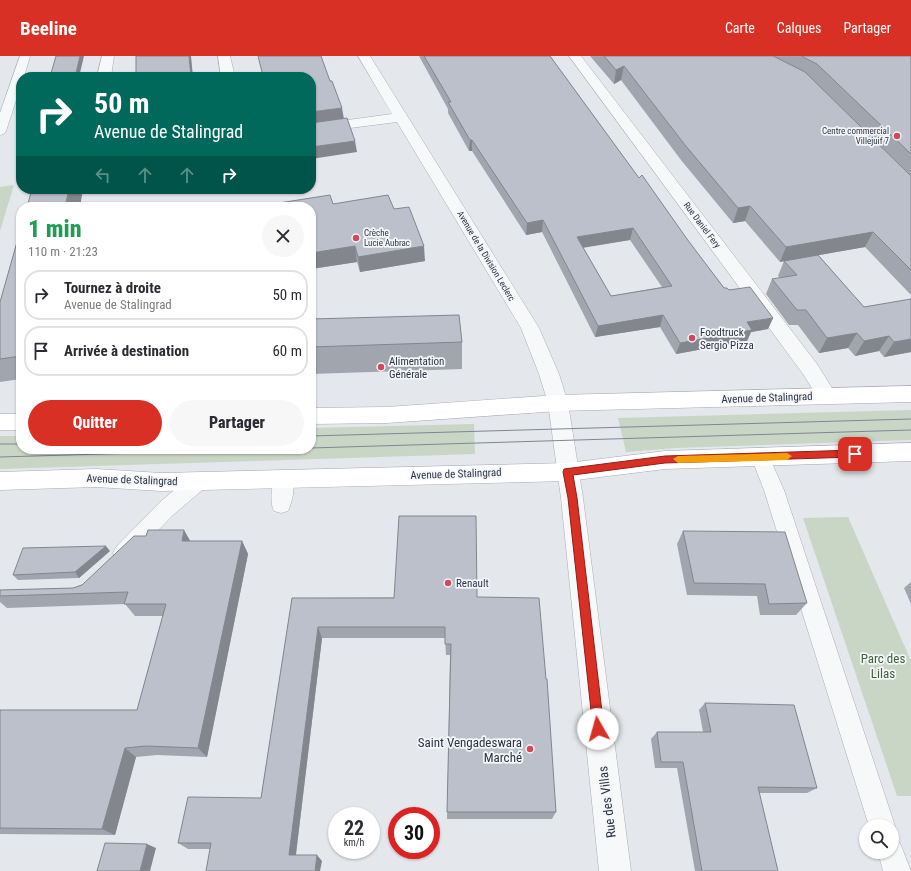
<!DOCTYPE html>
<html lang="fr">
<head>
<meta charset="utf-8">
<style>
  :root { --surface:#fff; --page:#f7f7f7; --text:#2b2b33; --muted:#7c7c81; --line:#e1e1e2; --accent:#d93025 }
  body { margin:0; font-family:"Roboto Condensed",sans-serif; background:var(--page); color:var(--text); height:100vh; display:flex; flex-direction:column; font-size:15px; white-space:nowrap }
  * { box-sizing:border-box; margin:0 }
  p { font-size:13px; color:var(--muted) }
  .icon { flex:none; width:22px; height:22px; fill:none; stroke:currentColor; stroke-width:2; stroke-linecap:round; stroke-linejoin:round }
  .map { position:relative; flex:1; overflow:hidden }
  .panel { position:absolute; left:16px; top:146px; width:300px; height:252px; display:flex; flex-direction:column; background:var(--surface); border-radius:16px; box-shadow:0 1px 3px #0004 }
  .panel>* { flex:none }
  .top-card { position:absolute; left:16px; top:16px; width:300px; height:122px; border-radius:16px; box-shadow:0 1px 3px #0004; background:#00695c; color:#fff; overflow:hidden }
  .fabs { position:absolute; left:859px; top:763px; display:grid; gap:8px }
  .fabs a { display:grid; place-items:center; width:40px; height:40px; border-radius:50%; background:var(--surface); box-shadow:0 1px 3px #0004; font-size:20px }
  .speed { position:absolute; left:328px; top:751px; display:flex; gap:8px; font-size:20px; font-weight:700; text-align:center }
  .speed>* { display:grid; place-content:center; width:52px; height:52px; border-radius:50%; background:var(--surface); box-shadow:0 1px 3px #0004; line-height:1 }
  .speed small { font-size:10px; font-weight:400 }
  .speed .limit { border:6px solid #d22; background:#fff; color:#111 }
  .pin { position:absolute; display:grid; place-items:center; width:34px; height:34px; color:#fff; margin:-17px; border-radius:8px; box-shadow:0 2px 6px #0006 }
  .me { position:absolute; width:44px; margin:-22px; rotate:353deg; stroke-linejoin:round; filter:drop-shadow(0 0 3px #0008) }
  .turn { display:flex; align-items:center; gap:14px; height:84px; padding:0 12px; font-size:18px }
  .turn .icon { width:52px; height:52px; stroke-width:2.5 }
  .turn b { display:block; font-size:28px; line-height:34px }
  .lanes { display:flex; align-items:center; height:38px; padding:0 12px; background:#0003; justify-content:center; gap:20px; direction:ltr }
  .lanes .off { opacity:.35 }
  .round { display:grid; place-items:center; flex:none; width:42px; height:42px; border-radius:21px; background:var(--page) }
  .headline { display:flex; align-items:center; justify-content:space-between; height:68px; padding:0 12px }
  h1 { font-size:24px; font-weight:800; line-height:30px; color:#1e9e55 }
  .primary-button { display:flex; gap:8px; margin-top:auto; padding:8px 12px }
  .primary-button a { flex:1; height:46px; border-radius:24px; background:var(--accent); color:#fff; font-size:16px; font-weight:800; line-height:46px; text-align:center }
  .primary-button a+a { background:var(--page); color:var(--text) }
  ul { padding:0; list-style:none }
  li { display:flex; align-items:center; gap:12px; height:50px; margin:0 8px 6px; padding:0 4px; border:2px solid var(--line); border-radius:16px }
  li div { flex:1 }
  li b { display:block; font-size:15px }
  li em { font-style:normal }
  header { display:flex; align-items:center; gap:24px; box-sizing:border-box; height:56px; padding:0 20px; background:var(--accent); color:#fff }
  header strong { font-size:19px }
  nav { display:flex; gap:22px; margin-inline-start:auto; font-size:14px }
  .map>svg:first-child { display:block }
</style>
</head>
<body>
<header>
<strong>Beeline</strong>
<nav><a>Carte</a><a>Calques</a><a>Partager</a></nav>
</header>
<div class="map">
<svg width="911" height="815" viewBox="0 0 911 815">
  <rect width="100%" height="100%" fill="#e4e7ec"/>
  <path fill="#c9d6c5" d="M14,129L0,175V131Z
    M911,354V384L676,392L626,396L618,362Z
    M474,368L475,398L0,413V380H21V393H311V372Z
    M848,461L911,605V740H897L803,462Z"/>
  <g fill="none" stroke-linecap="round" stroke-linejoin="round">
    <defs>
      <path id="lane" d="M20,0H30L24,21H21V29L6,75L4,78L0,79V57Z
        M760,394L767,396L784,434L895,770L892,778V770H869L764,434L751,401L753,396Z
        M284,415L291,417C296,427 293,445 288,455L281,457L274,455C269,445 272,427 277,417Z
        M199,417L206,419L209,425L206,431L173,459L130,503L123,506L116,503L113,497L116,491L159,447L192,419Z
        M892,783L900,787L911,815H883L878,796H892Z"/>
      <path id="street" d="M102,0H114L111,21H97Z
        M218,0H230L235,21H221Z
        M358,0H370L539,272L559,318L568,347L583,442L631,815H599L561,442L548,347L539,318L521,272L397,66L311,77V69L392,58Z
        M569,0H581L817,308L837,340L834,345L827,348L820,345L803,318Z"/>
      <path id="primary" d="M911,330V346L558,355L387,367L311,368V352L387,351L558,339Z
        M0,358H21V374H0Z
        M911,387V405L665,413L568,425L161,435L96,431L0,434V416L96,413L161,417L568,407L665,395Z"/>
    </defs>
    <use href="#lane" stroke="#a9aeb7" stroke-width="1"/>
    <use href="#street" stroke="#a9aeb7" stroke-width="1"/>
    <use href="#primary" stroke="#a3abb8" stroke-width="1"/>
    <use href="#lane" fill="#f7f8fa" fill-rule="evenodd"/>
    <use href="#street" fill="#f7f8fa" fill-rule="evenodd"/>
    <use href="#primary" fill="#fff" fill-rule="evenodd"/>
    <path stroke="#7d8696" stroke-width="1" d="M311,380L911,363
      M0,388H21
      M311,392L911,374
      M0,401L277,393"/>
  </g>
  <path fill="#a1a5ae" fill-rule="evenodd" d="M419,0H550L639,122L724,232L729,234L773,262L768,273L751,276L747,285L676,298L660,271L595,281L542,176L526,179L472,95H469L448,57V53ZM630,184L662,231L611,240L583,191Z
    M590,0H911V239L865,191L818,199L864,251L910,244L911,242V296L884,301L879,295L855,300L848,292L819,297L798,269H789L766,238L772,223L780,222L778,220L784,205L780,206L745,165L733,167L681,104L621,24L614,28Z
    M333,148L394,153L425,205L360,216L357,206L311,213V151Z
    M21,172V323L0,326V246Z
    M311,263L462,286V313L311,318Z
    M683,475L807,547L796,559H760L757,540L687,539L677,488Z
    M190,485H242L248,498L207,701L157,699L136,701L115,779L0,778V654H137L163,560H135L125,548L7,552L0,546V534L73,532Z
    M110,495L79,522L18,524L13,519Z
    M911,526V548L904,532Z
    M477,541L556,756L552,763H447L450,599H446L445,582H322L296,799L322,805L210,793H188L178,787L261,742L292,542Z
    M705,647L817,732L807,737H759L778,815H695L677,712H655L651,683L657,676H703L699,654Z"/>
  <path fill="#83868d" d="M80,0H84L79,21H75Z
    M189,0H191L193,21H191Z
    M624,10L621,24L614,28L616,14Z
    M342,52L344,63L311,67V56Z
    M470,84H472V95H469Z
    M355,85L357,96L311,103V91Z
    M69,133H83L80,151H65Z
    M750,150L745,165L733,167L738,152Z
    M543,164L542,176L526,179L527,167Z
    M633,172L630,184L576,193L577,181Z
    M873,176L865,191L780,206L786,191Z
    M355,190L357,206L311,213V197Z
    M424,190L425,205L360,216L358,201Z
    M663,259L660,271L595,281L598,270Z
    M773,262L768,273L751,276L747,285L676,298L680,287L747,266Z
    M857,277L848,292L819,297L827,282Z
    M889,280L879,295L855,300L864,285Z
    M911,283V296L884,301L894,286Z
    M184,474L192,488L182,485Z
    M242,485L248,498L207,701L198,692Z
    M106,490L110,495L79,522L75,516Z
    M318,571L322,582L295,805L289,799Z
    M125,692L136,701L115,779L102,773Z
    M147,788L156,792L150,815H140Z
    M317,799L322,805L320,815H315Z"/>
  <path fill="#bbc0ca" stroke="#83868d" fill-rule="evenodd" d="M56,0H80L75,21H50Z
    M136,0H189L191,21H128V19L136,18Z
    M258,0H321L330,25H332L342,52L311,56V21H266L265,19L263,20Z
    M424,0H550L639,122L642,119L687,183L724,232H727L729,234L750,231L773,262L747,266L752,274L680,287L663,259L598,270L543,164L527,167L472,84H470L448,46H451ZM633,172L672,230L611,240L577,181Z
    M604,0H773L805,16L911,120V214L873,176L786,191L750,150L738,152L685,89L624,10L616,14Z
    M801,0H911V98L817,8Z
    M347,62L355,85L311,91V67Z
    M32,133H69L65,151H27Z
    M330,139L333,148L388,139L394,153L409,151L424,190L358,201L355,190L311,197V151H267L266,149Z
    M21,172V300L0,303V246Z
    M818,199L864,251L911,243V283L894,286L889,280L864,285L857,277L827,282L806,254H797L772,223L797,219L784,205Z
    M459,259L462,286L311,291V263Z
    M399,460H476L477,541L539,542L546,623H547L556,756H447L451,588H445V571H318L289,799H317L315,815H206L211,787H178L188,741L261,742L292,542H394Z
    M148,474H184L182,485H242L198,692L146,690L125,692L102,773L0,772V654H137L166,548H124L128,536L0,540V534L73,532L82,529L134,480H146Z
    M683,475L785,476L807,547L769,548L765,528L694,527Z
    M106,490L75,516L13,519L23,492Z
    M705,647L794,649L817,732L758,731L778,815H702L683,706H661L657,676H711Z
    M105,787L147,788L140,815H97Z"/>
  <path fill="#d93025" stroke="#8d1f18" d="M855,394L860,398L855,401L665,407L573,419L577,442L604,673L603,678L598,679L594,678L593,673L568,442L563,416L564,413L665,400Z"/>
  <path fill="#f59e0b" d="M787,397L792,400L787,404L678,407L673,403L678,400Z"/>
  <g fill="#d1495b" stroke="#f4f6f9" stroke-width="1.5">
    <circle cx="897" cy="80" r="4"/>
    <circle cx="356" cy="182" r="4"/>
    <circle cx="692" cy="282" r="4"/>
    <circle cx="381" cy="311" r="4"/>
    <circle cx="448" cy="527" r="4"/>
    <circle cx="530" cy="693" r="4"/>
  </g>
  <g text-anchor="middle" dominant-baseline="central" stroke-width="3.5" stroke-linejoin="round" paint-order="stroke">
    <g font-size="9" fill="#2b3445" stroke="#f4f6f9" text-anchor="end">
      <text x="889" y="75">Centre commercial<tspan x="889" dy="10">Villejuif 7</tspan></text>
      <text x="364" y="177" text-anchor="start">Crèche<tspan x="364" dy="10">Lucie Aubrac</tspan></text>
    </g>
    <g font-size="9" fill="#2b3445" stroke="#f4f6f9">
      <text transform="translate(702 169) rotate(53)">Rue Daniel Fery</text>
      <text transform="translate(486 200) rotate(59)">Avenue de la Division Leclerc</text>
    </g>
    <g font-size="11" fill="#2b3445" stroke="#f4f6f9" text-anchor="start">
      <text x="700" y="276">Foodtruck<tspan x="700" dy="13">Sergio Pizza</tspan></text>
      <text x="389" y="305">Alimentation<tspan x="389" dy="13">Générale</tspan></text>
      <text x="456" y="527">Renault</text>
    </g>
    <g font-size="11" fill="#2b3445" stroke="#f4f6f9">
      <text transform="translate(767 342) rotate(-2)">Avenue de Stalingrad</text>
      <text transform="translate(456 418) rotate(-2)">Avenue de Stalingrad</text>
      <text transform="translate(132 424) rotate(2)">Avenue de Stalingrad</text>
    </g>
    <g font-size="13" fill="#3f6138" stroke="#f4f6f9">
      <text x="883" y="602">Parc des<tspan x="883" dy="15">Lilas</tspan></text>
    </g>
    <g font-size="13" fill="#2b3445" stroke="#f4f6f9" text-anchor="end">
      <text x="522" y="686">Saint Vengadeswara<tspan x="522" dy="15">Marché</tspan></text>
    </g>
    <g font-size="13" fill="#2b3445" stroke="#f4f6f9">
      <text transform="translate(607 746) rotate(-97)">Rue des Villas</text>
    </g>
  </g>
</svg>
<div class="fabs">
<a><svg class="icon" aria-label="search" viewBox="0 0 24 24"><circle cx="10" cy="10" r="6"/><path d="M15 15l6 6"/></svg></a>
</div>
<div class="speed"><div>22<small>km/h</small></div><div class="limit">30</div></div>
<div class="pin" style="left:855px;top:398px;background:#d93025"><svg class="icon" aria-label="arrive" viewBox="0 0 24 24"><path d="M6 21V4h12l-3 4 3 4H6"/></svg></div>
<svg class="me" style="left:598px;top:673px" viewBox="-20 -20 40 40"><circle r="19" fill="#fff"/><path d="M0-13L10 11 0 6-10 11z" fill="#d93025"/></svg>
<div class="top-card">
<div class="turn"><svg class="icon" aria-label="right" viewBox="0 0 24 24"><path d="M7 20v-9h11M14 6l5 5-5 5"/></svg><div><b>50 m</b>Avenue de Stalingrad</div></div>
<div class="lanes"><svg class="icon off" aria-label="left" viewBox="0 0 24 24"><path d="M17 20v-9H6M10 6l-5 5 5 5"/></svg><svg class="icon off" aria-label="ahead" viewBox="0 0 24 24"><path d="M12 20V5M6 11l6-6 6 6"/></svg><svg class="icon off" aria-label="ahead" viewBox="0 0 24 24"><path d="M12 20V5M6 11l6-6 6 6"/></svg><svg class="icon" aria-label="right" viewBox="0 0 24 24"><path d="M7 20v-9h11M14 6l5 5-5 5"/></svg></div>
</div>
<section class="panel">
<div class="headline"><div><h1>1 min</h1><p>110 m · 21:23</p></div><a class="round"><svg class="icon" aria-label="close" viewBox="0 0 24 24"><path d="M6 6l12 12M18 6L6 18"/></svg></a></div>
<ul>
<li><svg class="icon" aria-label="right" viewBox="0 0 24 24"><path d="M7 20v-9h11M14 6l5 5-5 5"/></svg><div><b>Tournez à droite</b><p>Avenue de Stalingrad</p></div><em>50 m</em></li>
<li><svg class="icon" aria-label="arrive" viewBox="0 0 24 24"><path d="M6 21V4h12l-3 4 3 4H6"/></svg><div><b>Arrivée à destination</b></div><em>60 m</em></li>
</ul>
<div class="primary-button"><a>Quitter</a><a>Partager</a></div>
</section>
</div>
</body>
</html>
